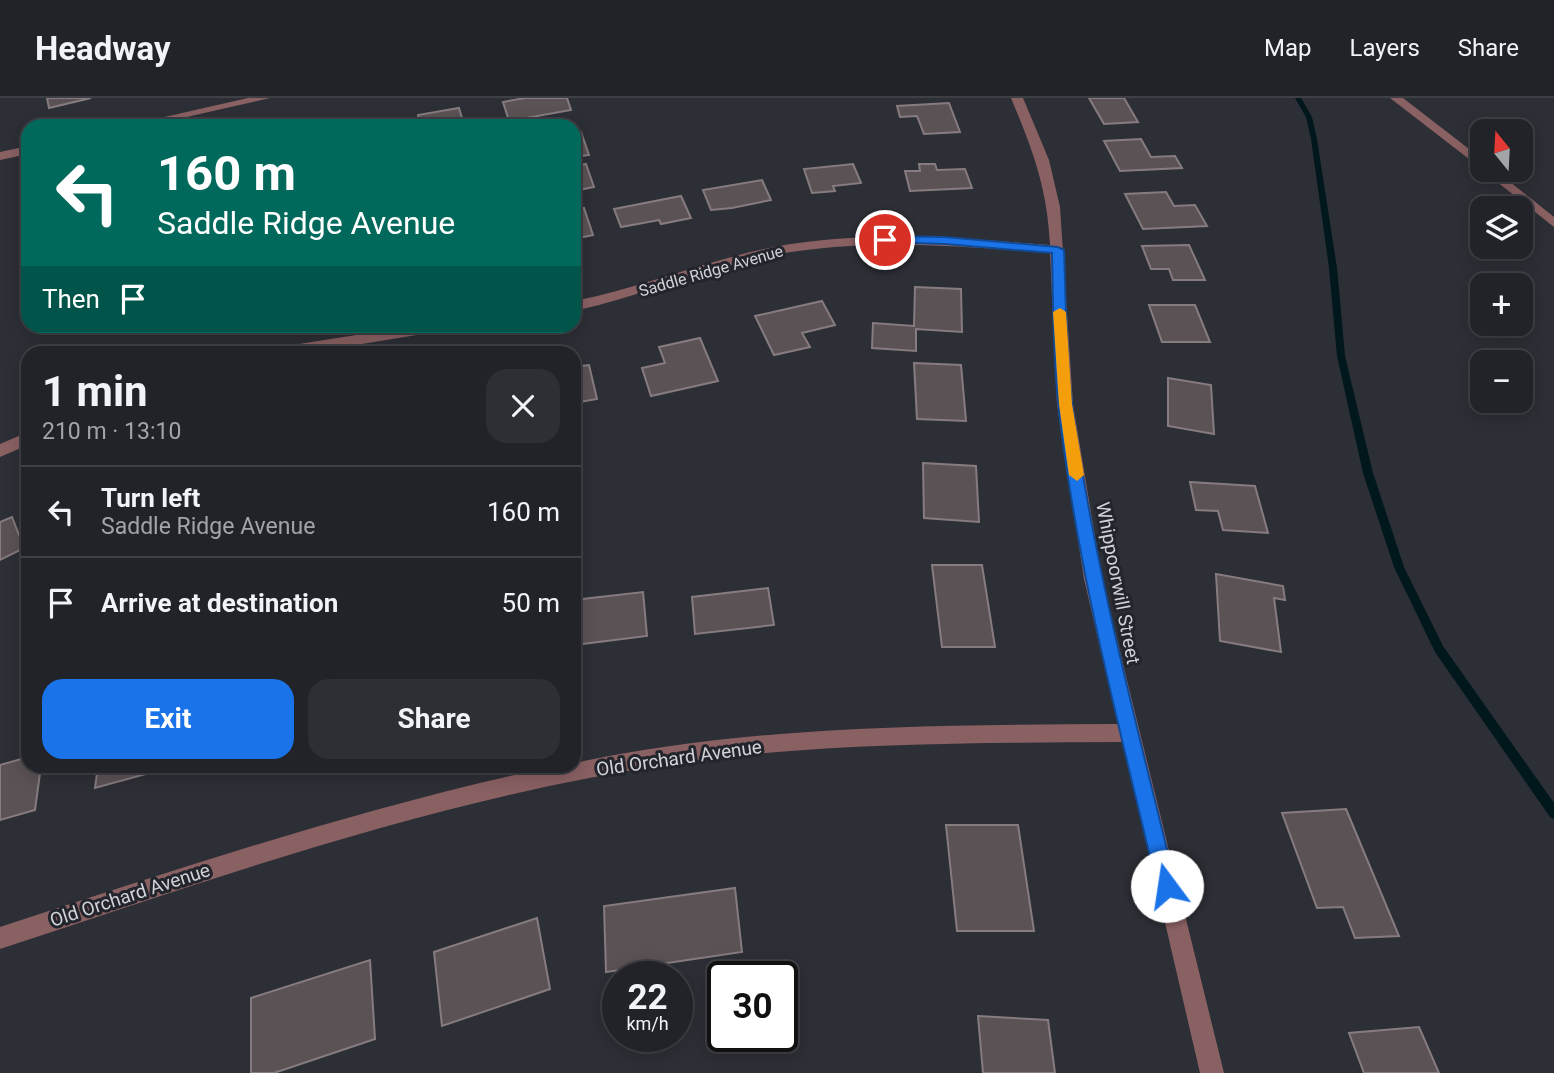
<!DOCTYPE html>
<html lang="en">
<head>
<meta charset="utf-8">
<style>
  :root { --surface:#222328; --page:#2e2f34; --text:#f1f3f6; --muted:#a2a4a8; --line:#3f4045; --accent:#1a73e8 }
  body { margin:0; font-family:Roboto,sans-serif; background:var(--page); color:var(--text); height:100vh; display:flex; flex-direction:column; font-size:26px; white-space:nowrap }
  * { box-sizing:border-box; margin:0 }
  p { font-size:23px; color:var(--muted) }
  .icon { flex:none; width:38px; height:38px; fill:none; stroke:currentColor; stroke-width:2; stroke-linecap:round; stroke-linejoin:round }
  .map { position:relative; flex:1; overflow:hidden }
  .drawer { position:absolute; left:21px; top:248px; width:560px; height:427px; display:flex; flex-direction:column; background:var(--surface); border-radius:21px; box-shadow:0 4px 18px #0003,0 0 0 2px var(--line) }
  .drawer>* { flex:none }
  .hud { position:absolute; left:21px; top:21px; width:560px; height:214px; border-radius:21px; box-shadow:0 4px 18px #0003,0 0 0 2px var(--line); background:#00695c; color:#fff; overflow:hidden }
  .needle { width:46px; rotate:342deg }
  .buttons { position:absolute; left:1470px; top:21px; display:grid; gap:14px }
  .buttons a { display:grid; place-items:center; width:63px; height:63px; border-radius:14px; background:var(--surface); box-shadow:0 4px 18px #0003,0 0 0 2px var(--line); font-size:35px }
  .speed { position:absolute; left:602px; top:863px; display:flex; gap:14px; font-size:35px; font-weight:700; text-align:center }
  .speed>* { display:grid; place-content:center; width:91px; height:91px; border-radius:50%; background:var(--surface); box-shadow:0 4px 18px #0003,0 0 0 2px var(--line); line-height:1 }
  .speed small { font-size:18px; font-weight:400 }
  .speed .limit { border:4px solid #111; border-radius:10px; background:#fff; color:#111 }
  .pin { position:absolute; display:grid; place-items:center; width:60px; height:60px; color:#fff; margin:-30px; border:4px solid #fff; border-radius:50%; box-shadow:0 2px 7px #0007 }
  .me { position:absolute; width:77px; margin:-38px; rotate:346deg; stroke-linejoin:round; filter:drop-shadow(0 0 5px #0008) }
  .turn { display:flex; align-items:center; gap:24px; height:147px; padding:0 21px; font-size:32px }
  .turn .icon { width:91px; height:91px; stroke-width:2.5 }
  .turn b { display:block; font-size:49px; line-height:60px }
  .then { display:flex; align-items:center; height:66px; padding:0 21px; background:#0003; gap:14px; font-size:26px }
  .round { display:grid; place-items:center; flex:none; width:74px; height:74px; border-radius:21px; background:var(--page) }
  .overview { display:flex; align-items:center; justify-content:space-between; height:119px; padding:0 21px }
  h1 { font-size:42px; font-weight:700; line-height:52px }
  .button { display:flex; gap:14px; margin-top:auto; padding:14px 21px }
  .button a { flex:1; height:80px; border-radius:21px; background:var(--accent); color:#fff; font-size:28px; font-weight:700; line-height:80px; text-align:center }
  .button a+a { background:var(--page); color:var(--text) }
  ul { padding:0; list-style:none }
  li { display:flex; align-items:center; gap:21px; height:91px; padding:0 21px; border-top:2px solid var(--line) }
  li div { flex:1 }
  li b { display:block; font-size:26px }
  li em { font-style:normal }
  header { display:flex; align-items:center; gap:42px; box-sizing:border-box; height:98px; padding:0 35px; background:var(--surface); border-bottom:2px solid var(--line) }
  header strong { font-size:33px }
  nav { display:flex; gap:38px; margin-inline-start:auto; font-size:24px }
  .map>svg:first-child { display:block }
</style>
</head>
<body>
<header>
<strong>Headway</strong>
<nav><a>Map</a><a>Layers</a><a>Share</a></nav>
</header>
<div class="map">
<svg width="1554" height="975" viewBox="0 0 1554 975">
  <rect width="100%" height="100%" fill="#2d2f36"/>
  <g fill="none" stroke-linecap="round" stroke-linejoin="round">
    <path fill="#00171c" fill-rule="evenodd" d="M1295,0H1301L1312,19L1317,41L1337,170L1345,258L1373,375L1404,469L1443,548L1554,705V721L1550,719L1435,554L1394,469L1363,375L1337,258L1329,170L1311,41L1306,19Z"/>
  </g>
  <path fill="#5b5255" stroke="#867c7f" stroke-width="2" d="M47,0H91L49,10Z
    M525,0H567L571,12L509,23L503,4Z
    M1089,0H1124L1138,24L1104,26Z
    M949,5L960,34L924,36L917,18L900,19L897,8Z
    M459,10L463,23L420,28L418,17Z
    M581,34L589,57L574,59V35Z
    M1141,41L1151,59L1175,58L1182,70L1120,73L1104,43Z
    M586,66L594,89L574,93V68Z
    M853,66L861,85L833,88L835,93L812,95L804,71Z
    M919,66H935L937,72L965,71L972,90L910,93L905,73H920Z
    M762,82L771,102L732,110L711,112L703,92Z
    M1166,94L1174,108L1195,107L1207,128L1143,131L1125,96Z
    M681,98L691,120L661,126L659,122L621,129L614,111Z
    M584,110L593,137L574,141V112Z
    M1189,147L1205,182H1173L1169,171H1151L1142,148Z
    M915,189L961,191L962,234L916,231V253L872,250L873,225L914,228Z
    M822,203L835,227L802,235L810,249L774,257L755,218Z
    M1149,207H1195L1210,244H1162Z
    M700,240L718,283L651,298L642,270L665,265L659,249Z
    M914,265L961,267L966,323L917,321Z
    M589,267L597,301L574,305V269Z
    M1168,280L1211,287L1214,336L1168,328Z
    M923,365L976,368L979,424L924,420Z
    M1190,384L1255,388L1268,435L1223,432L1218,413L1196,412Z
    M12,419L24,450L0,462V424Z
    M932,467H982L995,549H942Z
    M1216,476L1283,488L1285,502L1274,500L1281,554L1220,543Z
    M768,490L774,527L695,536L692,499Z
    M643,494L647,538L574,547V502Z
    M28,659V668H41L35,712L0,722V667Z
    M98,668H175L95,690Z
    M1346,711L1399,838L1355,840L1343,809L1317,810L1282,715Z
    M946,727H1018L1034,833H957Z
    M735,790L742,854L606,874L604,808Z
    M537,820L550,891L442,928L434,854Z
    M370,862L375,941L274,975H251V900Z
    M978,918L1048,922L1055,975H983Z
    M1419,929L1439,975H1364L1349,935Z"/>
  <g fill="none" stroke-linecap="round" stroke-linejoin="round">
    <path fill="#8a6163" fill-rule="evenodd" d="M248,0H270L147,28H125Z
      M1011,0H1023L1049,62L1060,109L1073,306L1102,481L1224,975H1200L1123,644C974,645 826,644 679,665C446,698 222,778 0,851V829C183,769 366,708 555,668H574V665C753,627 936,627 1118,626L1084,481L1057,306L1050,155C958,148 865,140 774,157C706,170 642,198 574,213V203C642,190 706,162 774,149C865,132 958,140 1050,147C1047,89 1033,53 1011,0Z
      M1390,0H1403L1482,61V71Z
      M28,48V56L0,62V54Z
      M1482,72H1495L1554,119V129Z
      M414,228H448L441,233L301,256H260L267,251Z
      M28,334V347L0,359V346Z"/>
  </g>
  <path fill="#1a73e8" stroke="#114b97" stroke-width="2" d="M885,138L945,139L1058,149L1064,152C1066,204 1066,255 1072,306C1094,469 1137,628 1176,788L1173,794L1167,797L1160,794L1157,788C1119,627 1076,468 1058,304C1053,254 1053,205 1052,155L945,146L880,144V139Z"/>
  <path fill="#f59e0b" d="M1060,210L1066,214L1072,306L1084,377L1077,383L1069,377L1059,306L1053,214Z"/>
  <g text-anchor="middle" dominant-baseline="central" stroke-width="6" stroke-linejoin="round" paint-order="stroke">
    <g font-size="16" fill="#d1d2d7" stroke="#23252c">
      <text transform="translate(711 173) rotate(-16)">Saddle Ridge Avenue</text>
    </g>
    <g font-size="19" fill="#d1d2d7" stroke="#23252c">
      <text transform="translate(1118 485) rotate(79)">Whippoorwill Street</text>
      <text transform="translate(679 660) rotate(-8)">Old Orchard Avenue</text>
      <text transform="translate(130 797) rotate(-18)">Old Orchard Avenue</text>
    </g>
  </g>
</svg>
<div class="buttons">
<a><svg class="needle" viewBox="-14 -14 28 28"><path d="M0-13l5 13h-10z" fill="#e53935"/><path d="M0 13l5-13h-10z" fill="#a2a4a8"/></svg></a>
<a><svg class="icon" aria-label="layers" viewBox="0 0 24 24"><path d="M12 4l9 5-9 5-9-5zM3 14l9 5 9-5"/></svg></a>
<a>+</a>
<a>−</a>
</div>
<div class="speed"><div>22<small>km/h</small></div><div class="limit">30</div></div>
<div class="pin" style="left:885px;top:142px;background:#d93025"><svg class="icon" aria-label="arrive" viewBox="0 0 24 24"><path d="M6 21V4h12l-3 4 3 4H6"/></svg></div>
<svg class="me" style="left:1167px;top:788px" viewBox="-20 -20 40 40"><circle r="19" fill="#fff"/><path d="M0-13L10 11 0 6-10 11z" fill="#1a73e8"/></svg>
<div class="hud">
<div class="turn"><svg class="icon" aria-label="left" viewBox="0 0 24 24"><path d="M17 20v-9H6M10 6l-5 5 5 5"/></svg><div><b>160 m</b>Saddle Ridge Avenue</div></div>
<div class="then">Then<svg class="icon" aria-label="arrive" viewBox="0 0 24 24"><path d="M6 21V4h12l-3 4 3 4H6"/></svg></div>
</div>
<section class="drawer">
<div class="overview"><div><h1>1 min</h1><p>210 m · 13:10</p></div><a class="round"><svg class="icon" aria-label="close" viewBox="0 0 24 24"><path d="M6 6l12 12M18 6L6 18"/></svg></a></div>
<ul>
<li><svg class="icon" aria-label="left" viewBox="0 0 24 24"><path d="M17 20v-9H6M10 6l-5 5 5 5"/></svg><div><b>Turn left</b><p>Saddle Ridge Avenue</p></div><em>160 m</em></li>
<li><svg class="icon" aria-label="arrive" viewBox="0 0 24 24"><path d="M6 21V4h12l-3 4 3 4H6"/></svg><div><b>Arrive at destination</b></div><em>50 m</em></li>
</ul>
<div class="button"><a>Exit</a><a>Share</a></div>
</section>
</div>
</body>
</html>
